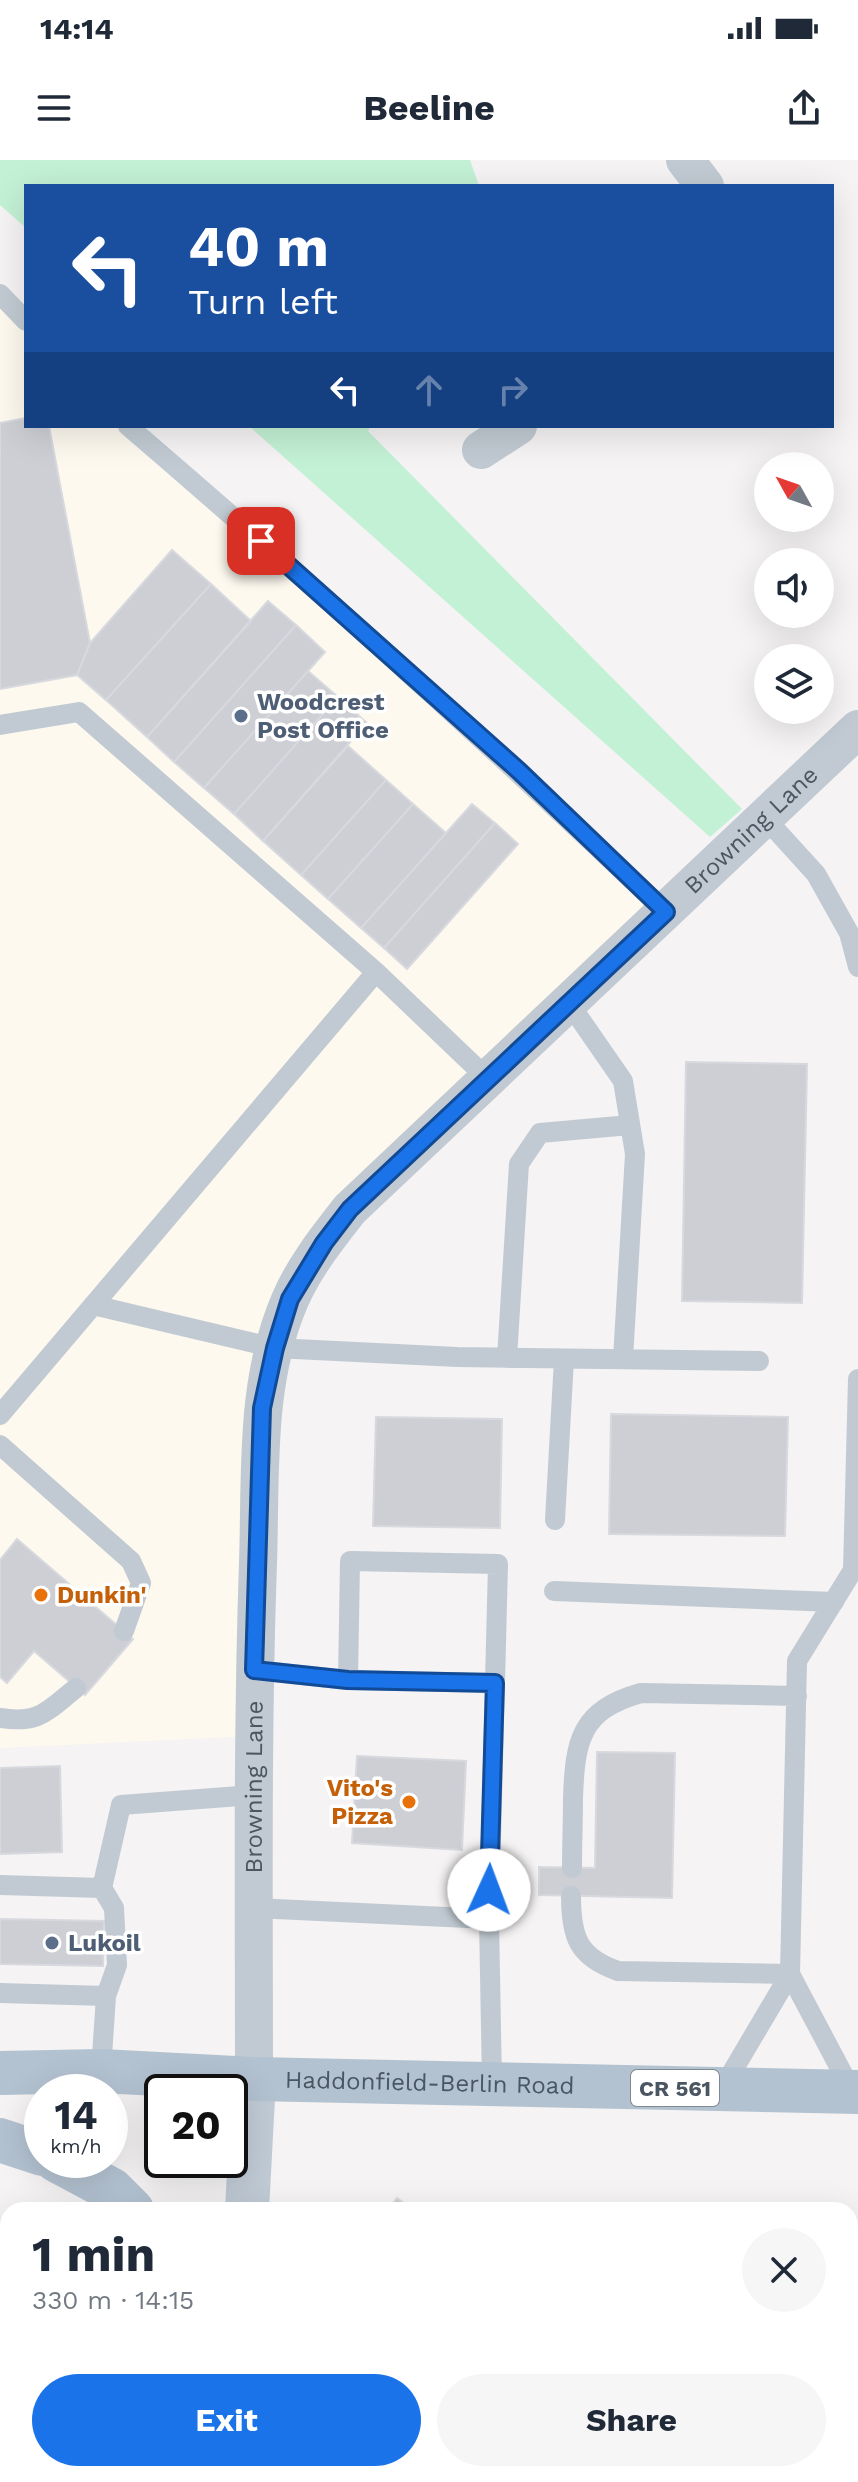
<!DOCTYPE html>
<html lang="en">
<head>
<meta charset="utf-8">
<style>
  :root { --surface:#fff; --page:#f6f6f7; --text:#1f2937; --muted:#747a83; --accent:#1a73e8 }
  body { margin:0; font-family:"Work Sans",sans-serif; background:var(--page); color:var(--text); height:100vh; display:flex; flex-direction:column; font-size:30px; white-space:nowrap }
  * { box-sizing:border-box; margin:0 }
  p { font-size:26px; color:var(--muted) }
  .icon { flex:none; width:44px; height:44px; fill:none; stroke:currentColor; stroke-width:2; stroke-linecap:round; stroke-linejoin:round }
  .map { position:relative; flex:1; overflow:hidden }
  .details { position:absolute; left:0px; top:2042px; width:858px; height:280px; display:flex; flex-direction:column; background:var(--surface); border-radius:24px 24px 0 0; box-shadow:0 8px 32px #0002 }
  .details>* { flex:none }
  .banner { position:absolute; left:24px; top:24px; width:810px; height:244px; border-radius:0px; box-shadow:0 8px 32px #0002; background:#1a4fa0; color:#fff; overflow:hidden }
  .needle { width:52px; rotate:310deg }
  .buttons { position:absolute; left:754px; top:292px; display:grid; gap:16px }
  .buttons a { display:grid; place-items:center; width:80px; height:80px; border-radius:50%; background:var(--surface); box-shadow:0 8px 32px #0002; font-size:40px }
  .speed { position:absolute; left:24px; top:1914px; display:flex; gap:16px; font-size:40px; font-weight:700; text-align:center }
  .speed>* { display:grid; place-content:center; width:104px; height:104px; border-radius:50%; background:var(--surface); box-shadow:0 8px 32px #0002; line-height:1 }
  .speed small { font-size:20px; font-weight:400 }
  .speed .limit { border:4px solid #111; border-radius:12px; background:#fff; color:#111 }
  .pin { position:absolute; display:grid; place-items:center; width:68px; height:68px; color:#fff; margin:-34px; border-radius:16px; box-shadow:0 4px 12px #0006 }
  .me { position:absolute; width:88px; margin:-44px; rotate:2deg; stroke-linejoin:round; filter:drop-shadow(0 0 6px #0008) }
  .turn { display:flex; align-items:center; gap:28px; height:168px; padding:0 32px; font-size:36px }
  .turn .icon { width:104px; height:104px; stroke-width:2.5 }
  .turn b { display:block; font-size:56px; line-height:68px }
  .lanes { display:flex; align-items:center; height:76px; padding:0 32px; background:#0003; justify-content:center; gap:40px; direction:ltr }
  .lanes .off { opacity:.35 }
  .round { display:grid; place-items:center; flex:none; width:84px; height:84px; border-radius:42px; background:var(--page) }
  .head { display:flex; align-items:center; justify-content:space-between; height:136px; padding:0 32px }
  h1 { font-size:48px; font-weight:700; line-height:60px }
  .primary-button { display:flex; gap:16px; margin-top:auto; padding:16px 32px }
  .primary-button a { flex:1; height:92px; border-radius:48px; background:var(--accent); color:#fff; font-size:32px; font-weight:700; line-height:92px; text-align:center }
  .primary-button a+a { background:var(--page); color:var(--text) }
  .status { display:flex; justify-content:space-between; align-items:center; height:56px; padding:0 40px; background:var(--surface); direction:ltr }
  .status svg { height:22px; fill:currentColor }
  header { display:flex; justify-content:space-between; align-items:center; height:104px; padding:0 32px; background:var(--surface); font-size:36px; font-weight:700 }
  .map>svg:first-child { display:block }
</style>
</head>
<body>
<div class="status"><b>14:14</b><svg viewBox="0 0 49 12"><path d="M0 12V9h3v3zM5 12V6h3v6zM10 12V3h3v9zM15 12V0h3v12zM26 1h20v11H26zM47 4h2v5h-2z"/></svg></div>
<header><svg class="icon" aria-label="menu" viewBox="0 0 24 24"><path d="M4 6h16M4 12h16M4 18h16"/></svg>Beeline<svg class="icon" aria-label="share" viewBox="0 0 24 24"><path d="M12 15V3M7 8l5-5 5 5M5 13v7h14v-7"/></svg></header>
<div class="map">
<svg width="858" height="2322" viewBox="0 0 858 2322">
  <rect width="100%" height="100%" fill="#f5f3f3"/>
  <path fill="#fdf9ef" d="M0,134L26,161V266H128L666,752L488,919L290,1139L253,1576L0,1588Z"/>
  <path fill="#c3f1d5" d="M0,0H470L479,26H26V68L0,45Z
    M249,266H371L368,271L742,649L710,677Z"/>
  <path fill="#cdcfd5" stroke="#d7d9de" stroke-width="2" d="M26,258V266H49L90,483L77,515L0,529V263Z
    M172,390L211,424L106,540L77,515L90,483Z
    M211,424L251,461L147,577L106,540Z
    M268,441L296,465L174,602L147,577Z
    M296,465L325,492L204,628L174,602Z
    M308,511L338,537L234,654L204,628Z
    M338,537L367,563L263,681L234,654Z
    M348,586L386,620L301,715L263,681Z
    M386,620L413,644L328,739L301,715Z
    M413,644L446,673L361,768L328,739Z
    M472,644L495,663L384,788L361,768Z
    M495,663L518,684L407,809L384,788Z
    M686,902L807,904L802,1143L682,1141Z
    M611,1254L788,1257L785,1376L609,1374Z
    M376,1257L502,1259L500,1368L373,1366Z
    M17,1379L133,1479L85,1535L34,1491L7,1523L0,1517V1400Z
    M597,1592L675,1593L672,1738L539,1735V1707L595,1708Z
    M357,1596L466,1601L462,1690L352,1683Z
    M60,1606L62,1692L0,1694V1608Z
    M0,1759L104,1761L103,1806L0,1804Z
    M397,2038L413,2050H388Z
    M850,2071H858V2146H850Z"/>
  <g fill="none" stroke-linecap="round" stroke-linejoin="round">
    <path stroke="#c1cad2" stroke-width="20" d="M0,134L26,161
      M128,266C312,424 491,585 666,752
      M0,565L79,552L376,812L488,919
      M765,658L816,714L849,773L858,807
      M569,843L623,921L635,994L623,1199
      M93,1145L275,1188L457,1197L759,1201
      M507,1198L519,1004L540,973L630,965
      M0,1255L376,812
      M0,1285L131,1401L141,1423L124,1471
      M555,1360L564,1199
      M554,1431L834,1442
      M254,1510L348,1520L495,1523
      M348,1520L350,1401L498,1404L489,1759L492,1923
      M0,1558C40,1564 47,1551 76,1528
      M572,1708C572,1685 573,1661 573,1638C575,1581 580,1550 641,1533L797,1536
      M0,1725L102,1728L121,1645L253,1635
      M102,1728L114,1748L117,1805L106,1836
      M571,1736C571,1777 578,1797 618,1811L790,1814
      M254,1748L489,1759
      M790,1814L852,1931
      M0,1833L106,1836L101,1911
      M722,1929L790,1814L797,1501L853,1410L858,1219"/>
    <g stroke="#c1cad2" stroke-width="38">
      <path d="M685,0L705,26"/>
      <path d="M481,290L518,266"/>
      <path id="s1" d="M254,1919C254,1747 252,1575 258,1403C261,1316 254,1223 290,1140C304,1107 328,1077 350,1049L858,569"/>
    </g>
    <path stroke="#c1cbd6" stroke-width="44" d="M247,2050L254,1919
      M247,2314L248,2322"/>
    <g stroke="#b3c2d1" stroke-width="44">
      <path id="s2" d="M0,1913L101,1911L254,1919L858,1932"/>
      <path d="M0,1980L42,1994"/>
      <path d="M56,2000L112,2030L132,2050"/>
    </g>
  </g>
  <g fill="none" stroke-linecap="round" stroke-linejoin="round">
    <defs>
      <path id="route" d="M261,381L519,611L666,752L350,1049L324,1083L290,1139L275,1188L262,1248L254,1510L348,1520L495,1523L489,1730"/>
    </defs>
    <use href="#route" stroke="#114b97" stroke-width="20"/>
    <use href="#route" stroke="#1a73e8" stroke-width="14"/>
  </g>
  <g fill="#5c6f8a" stroke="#fff" stroke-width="3">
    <circle cx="241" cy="556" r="8"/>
    <circle cx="52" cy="1783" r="8"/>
  </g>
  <g fill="#e8710a" stroke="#fff" stroke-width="3">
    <circle cx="41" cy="1435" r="8"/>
    <circle cx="409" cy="1642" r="8"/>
  </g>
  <g text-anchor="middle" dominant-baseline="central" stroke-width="7" stroke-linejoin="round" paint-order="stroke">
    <rect fill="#fff" stroke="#808990" stroke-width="2" x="631" y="1910" width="88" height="36" rx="6"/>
    <g font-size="22" font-weight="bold" fill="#4a5661">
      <text x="675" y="1928">CR 561</text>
    </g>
    <g font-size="24" font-weight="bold" fill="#4e5e75" stroke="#fff" text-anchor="start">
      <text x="257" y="542">Woodcrest<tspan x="257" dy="28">Post Office</tspan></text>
      <text x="68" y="1783">Lukoil</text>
    </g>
    <g font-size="24" fill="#4a5661" stroke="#fff">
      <text stroke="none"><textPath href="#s1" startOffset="1444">Browning Lane</textPath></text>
      <text stroke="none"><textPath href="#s1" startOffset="292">Browning Lane</textPath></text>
      <text stroke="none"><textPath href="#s2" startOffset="430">Haddonfield-Berlin Road</textPath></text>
    </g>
    <g font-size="24" font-weight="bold" fill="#c56008" stroke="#fff" text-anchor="start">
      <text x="57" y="1435">Dunkin'</text>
      <text x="393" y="1628" text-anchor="end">Vito's<tspan x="393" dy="28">Pizza</tspan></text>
    </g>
  </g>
</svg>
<div class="buttons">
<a><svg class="needle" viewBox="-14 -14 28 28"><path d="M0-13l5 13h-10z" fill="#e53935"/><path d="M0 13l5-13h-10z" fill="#747a83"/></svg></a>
<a><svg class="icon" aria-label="sound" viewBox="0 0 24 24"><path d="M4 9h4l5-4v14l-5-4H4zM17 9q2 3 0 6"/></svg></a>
<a><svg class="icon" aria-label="layers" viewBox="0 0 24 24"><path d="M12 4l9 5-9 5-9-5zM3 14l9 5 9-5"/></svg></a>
</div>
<div class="speed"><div>14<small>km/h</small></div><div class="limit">20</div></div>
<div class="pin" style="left:261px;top:381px;background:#d93025"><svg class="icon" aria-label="arrive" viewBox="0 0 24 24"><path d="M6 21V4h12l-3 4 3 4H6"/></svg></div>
<svg class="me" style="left:489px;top:1730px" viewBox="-20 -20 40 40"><circle r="19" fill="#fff"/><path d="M0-13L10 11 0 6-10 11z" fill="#1a73e8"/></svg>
<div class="banner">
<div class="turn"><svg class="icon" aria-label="left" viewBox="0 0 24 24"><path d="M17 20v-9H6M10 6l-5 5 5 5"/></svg><div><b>40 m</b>Turn left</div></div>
<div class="lanes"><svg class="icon" aria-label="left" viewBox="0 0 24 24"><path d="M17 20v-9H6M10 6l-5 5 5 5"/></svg><svg class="icon off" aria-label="ahead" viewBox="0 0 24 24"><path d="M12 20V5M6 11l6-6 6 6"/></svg><svg class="icon off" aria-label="right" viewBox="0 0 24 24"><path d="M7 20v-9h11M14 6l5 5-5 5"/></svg></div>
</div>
<section class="details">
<div class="head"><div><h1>1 min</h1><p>330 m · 14:15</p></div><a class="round"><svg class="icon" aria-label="close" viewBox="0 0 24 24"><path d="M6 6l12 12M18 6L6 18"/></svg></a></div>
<div class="primary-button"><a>Exit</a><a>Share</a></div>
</section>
</div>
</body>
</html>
